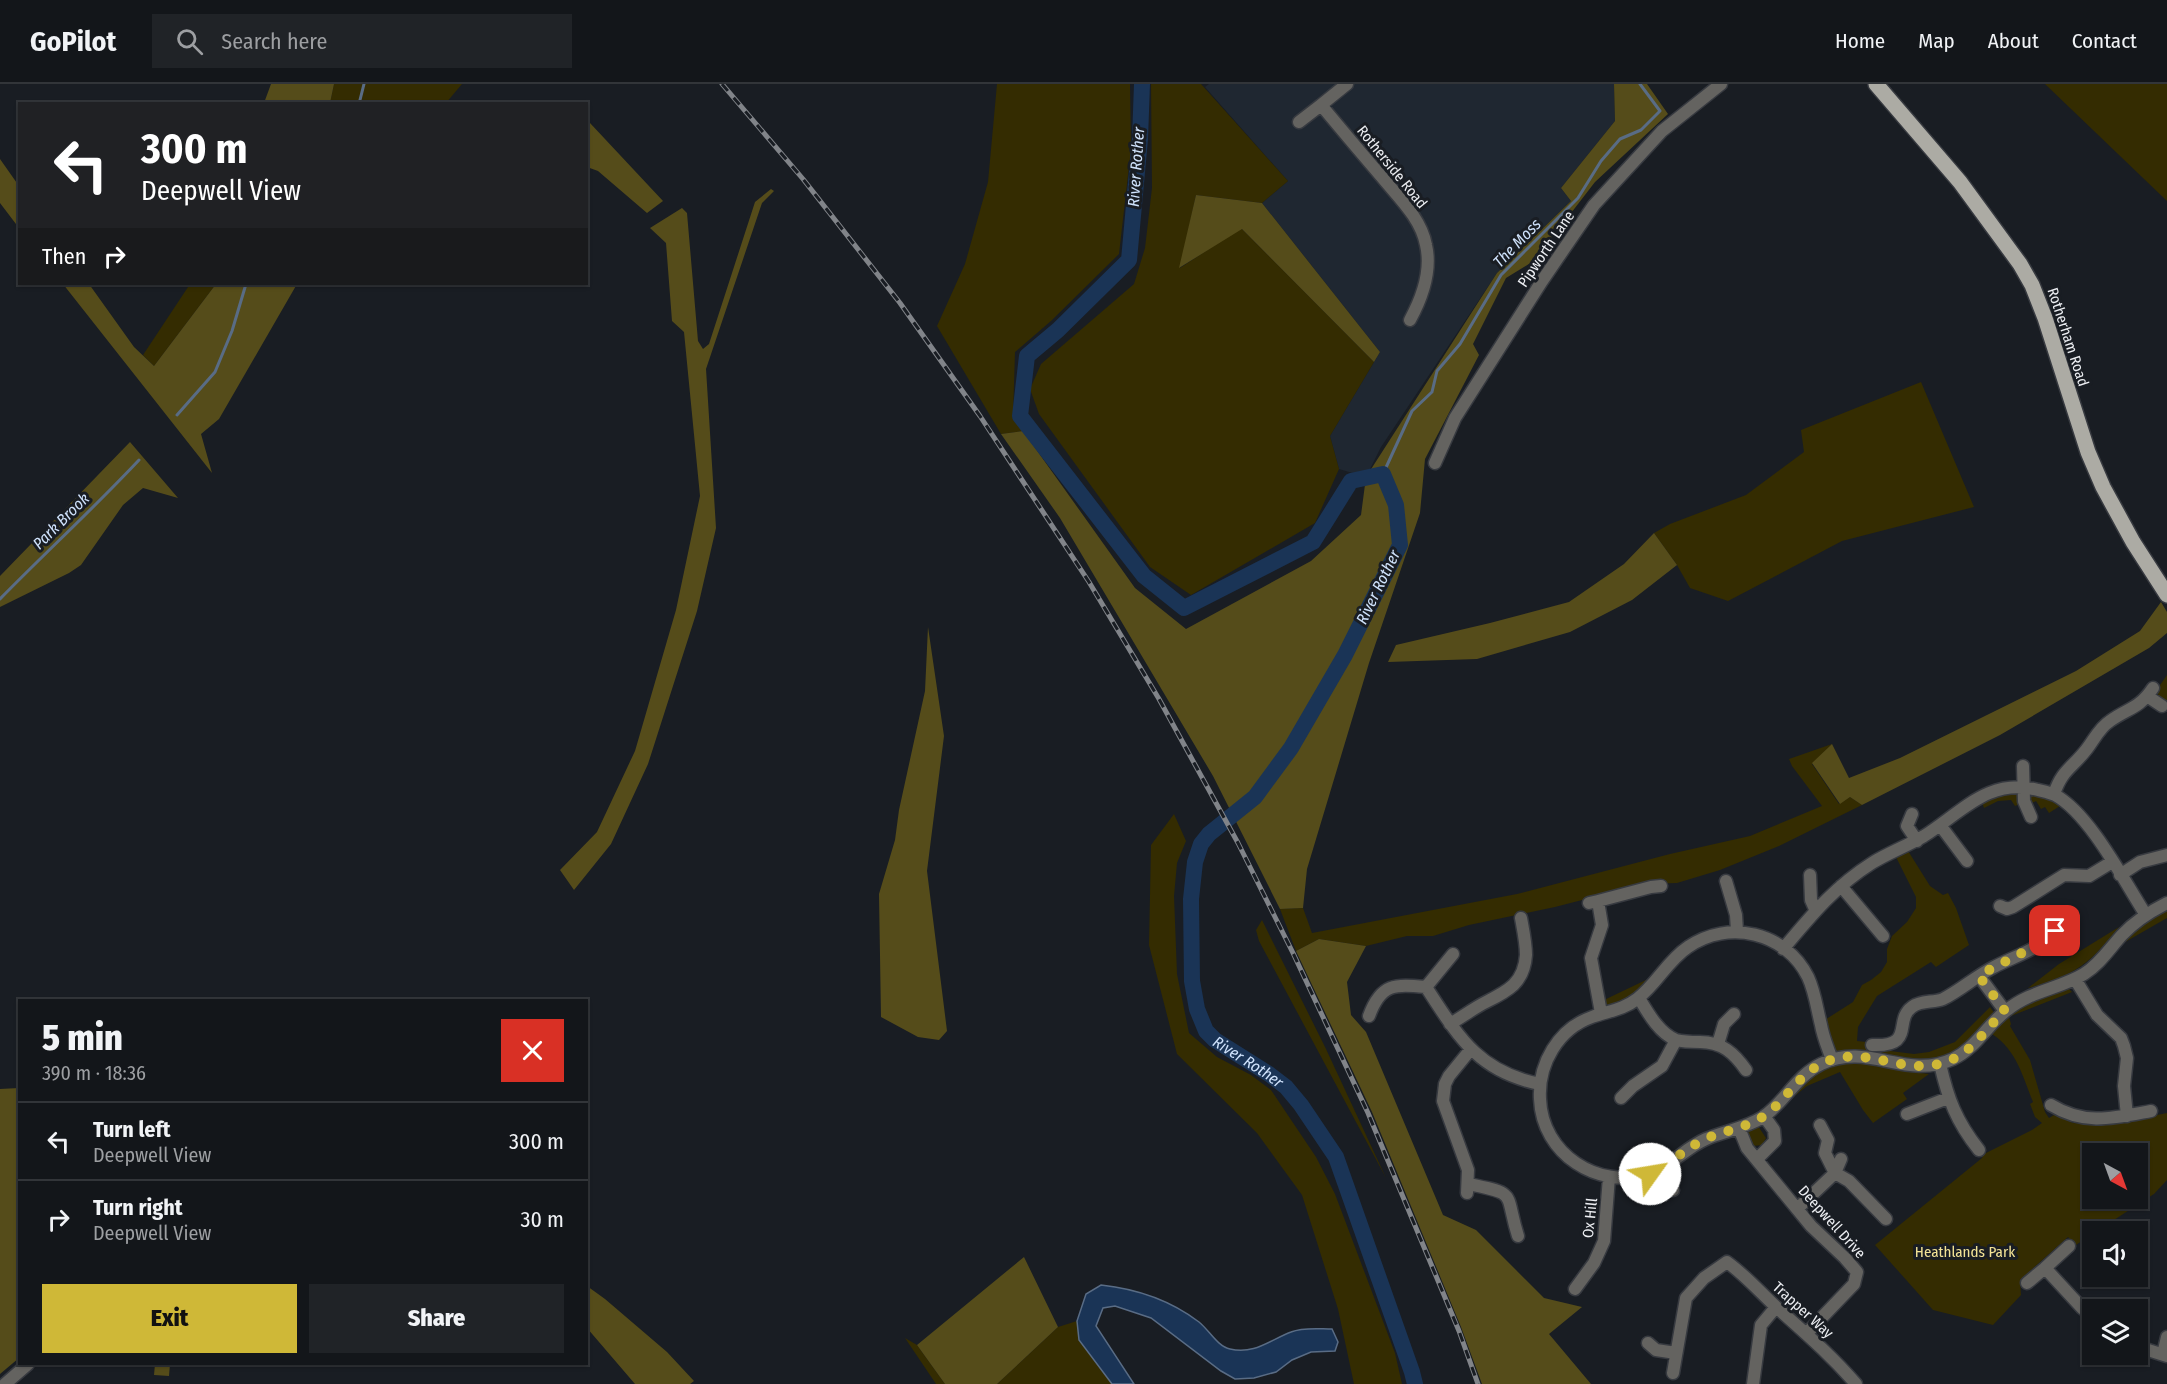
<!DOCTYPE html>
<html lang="en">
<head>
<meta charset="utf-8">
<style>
  :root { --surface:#13161a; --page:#202327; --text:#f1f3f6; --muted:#9d9fa2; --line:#323539; --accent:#cfb837 }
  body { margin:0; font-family:"Fira Sans Condensed",sans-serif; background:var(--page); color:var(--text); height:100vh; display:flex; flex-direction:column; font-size:22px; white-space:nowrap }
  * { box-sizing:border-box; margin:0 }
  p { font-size:20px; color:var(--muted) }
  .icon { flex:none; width:33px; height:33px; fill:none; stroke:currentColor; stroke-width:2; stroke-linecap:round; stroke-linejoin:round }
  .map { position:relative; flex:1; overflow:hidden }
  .sheet { position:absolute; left:18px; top:915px; width:570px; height:366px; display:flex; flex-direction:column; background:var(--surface); border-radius:0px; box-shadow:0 2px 4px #0004,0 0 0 2px var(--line) }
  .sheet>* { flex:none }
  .hud { position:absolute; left:18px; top:18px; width:570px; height:183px; border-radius:0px; box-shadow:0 2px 4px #0004,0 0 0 2px var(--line); background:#202124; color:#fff; overflow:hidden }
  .needle { width:39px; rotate:139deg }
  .fabs { position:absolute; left:2082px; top:1059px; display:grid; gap:12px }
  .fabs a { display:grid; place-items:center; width:66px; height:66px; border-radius:0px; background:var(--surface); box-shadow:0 2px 4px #0004,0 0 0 2px var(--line); font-size:30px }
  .pin { position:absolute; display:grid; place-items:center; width:51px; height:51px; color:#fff; margin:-26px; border-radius:12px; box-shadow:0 3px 9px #0006 }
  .me { position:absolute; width:66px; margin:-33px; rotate:58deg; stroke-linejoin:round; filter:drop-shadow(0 0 4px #0008) }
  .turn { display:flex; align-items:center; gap:21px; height:126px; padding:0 24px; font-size:27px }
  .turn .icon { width:78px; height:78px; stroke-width:2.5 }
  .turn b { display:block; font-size:42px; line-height:51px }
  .then { display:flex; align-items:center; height:57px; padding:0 24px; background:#0003; gap:12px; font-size:22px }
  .round { display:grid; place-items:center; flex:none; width:63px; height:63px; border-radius:0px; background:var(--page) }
  .summary { display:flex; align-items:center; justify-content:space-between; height:102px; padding:0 24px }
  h1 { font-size:36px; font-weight:800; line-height:45px }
  .cta { display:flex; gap:12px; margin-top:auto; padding:12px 24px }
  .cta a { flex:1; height:69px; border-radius:0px; background:var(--accent); color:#111; font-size:24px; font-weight:800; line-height:69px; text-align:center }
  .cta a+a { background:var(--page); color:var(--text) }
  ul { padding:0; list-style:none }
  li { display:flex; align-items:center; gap:18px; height:78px; padding:0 24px; border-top:2px solid var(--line) }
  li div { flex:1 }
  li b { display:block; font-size:22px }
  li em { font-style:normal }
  header { display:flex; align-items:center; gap:36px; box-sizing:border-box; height:84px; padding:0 30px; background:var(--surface); border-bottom:2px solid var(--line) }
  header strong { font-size:28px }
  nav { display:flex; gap:33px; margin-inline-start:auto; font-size:21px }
  .search { width:420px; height:54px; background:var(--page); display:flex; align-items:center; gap:15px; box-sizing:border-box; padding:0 21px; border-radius:0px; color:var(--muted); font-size:22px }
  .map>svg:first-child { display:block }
</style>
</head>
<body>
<header>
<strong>GoPilot</strong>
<div class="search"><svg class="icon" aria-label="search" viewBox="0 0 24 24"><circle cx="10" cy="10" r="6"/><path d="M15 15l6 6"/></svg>Search here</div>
<nav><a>Home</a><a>Map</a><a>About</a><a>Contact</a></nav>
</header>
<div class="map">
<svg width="2167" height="1300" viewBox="0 0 2167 1300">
  <rect width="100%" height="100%" fill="#191d23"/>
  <path fill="#1f2731" d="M1209,0H1614L1615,37L1561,104L1571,117L1497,189L1381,363L1366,393L1339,385L1330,352L1380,268L1262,119L1288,97L1205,3Z"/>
  <path fill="#342c01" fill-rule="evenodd" d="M334,0H462L446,19H330Z
    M997,0H1130L1131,65L1119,170L1051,237L1015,268L1013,332L1023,347L1001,350L937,242L965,180L988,98Z
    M1151,0H1201L1288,97L1262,119L1196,111L1180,184L1241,144L1374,278L1330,352L1339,385L1315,439L1191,511L1150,483L1039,330L1030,305L1041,280L1134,200L1145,164L1152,104Z
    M2045,0H2167V117Z
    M190,200H216L154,282L143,271Z
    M1921,298L1974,423L1842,457L1728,517L1690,504L1677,481L1654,449L1670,440L1746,411L1804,368L1801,346Z
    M2167,591V626L2156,607Z
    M1832,660L1812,680L1839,720L1850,713L1862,721L1779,762L1720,786L1677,799L1644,800L1555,823L1469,841L1433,852H1407L1366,862L1319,855L1296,867L1280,825L1303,824L1312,849L1517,810L1670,770L1750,752L1822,722L1792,682L1789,675Z
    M2016,708L2044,713L2060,722L2049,729L2045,723L2041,725L2036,717L2032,719L2030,716L2015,722L2011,716L1998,717L1984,724L1981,715Z
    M1174,730L1186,757L1177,779L1174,812L1177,890L1189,949L1217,973L1251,991L1271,1006L1316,1073L1335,1110L1395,1269L1402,1300H1354L1338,1225L1302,1111L1257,1049L1177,970L1149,861L1151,761Z
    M1905,762L1930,802L1943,811L1948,809L1956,824L1969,861L1936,883L1931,878L1877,912L1858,943L1857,957L1885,960L1890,967L1914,970L1929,968L1955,958L1990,923L1998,934L1940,980L1832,976L1820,939L1853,918L1862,901L1871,896L1881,888L1887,878V865L1892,852L1907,838L1916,824V813L1893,767Z
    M2167,823V834L2120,861L2127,851Z
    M1262,836L1326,965L1386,1094L1259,857L1256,846Z
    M2119,843C2090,880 2074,892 2028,904L2059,880Z
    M1648,895L1633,912L1611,922L1606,920L1604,916Z
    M2068,904L2072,908L2011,932L2009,928L2040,913Z
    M2009,933L2011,940L2010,942L2030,976L2045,1028L2049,1034L2054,1031L2073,1039L2107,1041L2167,1029V1096L2154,1110L2097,1147L2092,1148V1150L2076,1161L2068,1153L2020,1196L2021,1211L1993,1241L1933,1226L1875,1161L1982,1074L1984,1070L2032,1046L2042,1039L2035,1033L2030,1020L2033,1018C2023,993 2016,965 1992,950ZM2092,1070H2138V1114H2092Z
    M1852,976L1881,981L1898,986L1929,990L1903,1009L1907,1015L1873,1039L1863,1026L1840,988L1807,1002L1796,1011L1794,1009C1812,989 1826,981 1852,976Z
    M1758,1042L1766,1054L1762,1061L1753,1062L1747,1050L1750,1046Z
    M1077,1237L1079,1256L1112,1300H997L1058,1243Z
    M905,1254L917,1261L945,1300H936Z"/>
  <path fill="#554c1a" d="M271,0H334L330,19H264Z
    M1614,0H1647L1668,30L1595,98L1534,177L1506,194L1473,260L1479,271L1425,375L1420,429L1369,579L1307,785L1303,824L1280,825L1213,692L1060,434L1001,350L1023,347L1135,504L1186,545L1311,477L1361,431L1366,393L1497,189L1571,117L1561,104L1615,37Z
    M587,39H590L663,117L647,129L598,87L587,83Z
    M0,75L19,102V144L0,119Z
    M771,105L774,107L762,119L706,285L716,444L697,527L648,680L611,760L574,806L560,786L597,748L635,667L676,526L700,412L684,248L672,237L666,159L650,144L682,124L687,129L698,257L703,265L709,260L755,118Z
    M1196,111L1262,119L1380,268L1374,278L1242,145L1179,184Z
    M63,200H89L134,263L154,282L216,200H297L219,335L201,350L212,389Z
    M130,358L178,414L143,404L123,421L81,481L69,489L0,523V492Z
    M1654,449L1677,481L1632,516L1570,548L1477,575L1388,578L1396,561L1490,539L1569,518L1624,480Z
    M2161,518L2167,528V549L2149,564L2000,651L1862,721L1850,713L1840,720L1812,679L1832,660L1849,694L1900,674L2076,587L2140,547Z
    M928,543L944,652L927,787L947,947L939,956L918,953L881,933L879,810L895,756L899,726L925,607Z
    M1319,855L1366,862L1347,898L1351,931L1366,948L1443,1131L1476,1146L1544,1214L1582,1223L1549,1250L1591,1300H1482L1461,1243L1372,1028L1296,867Z
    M19,1004V1274L0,1290V1005Z
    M1024,1173L1058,1243L997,1300H945L917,1261Z
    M587,1202L605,1215L667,1268L694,1297L690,1300H635L587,1244Z
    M155,1280H170L169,1292L154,1291Z"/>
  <path fill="#1a3456" stroke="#596c85" stroke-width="1.5" d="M1101,1201C1138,1205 1170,1216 1199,1238C1209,1246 1218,1263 1230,1265C1254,1271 1270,1256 1291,1248C1303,1243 1319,1245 1332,1245L1338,1258L1335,1267L1311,1268L1292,1276L1276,1288L1254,1294L1235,1295L1221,1287L1151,1234L1115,1222L1103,1224L1096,1242L1134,1300H1112L1079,1256L1077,1237L1086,1210Z"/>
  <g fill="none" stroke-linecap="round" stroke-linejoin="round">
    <path stroke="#596c85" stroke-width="3" d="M359,20L364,0
      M177,331L215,288L232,247L246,200
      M1383,390L1412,327L1432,308L1437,287L1460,260L1501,191L1578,114L1601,77L1620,55L1641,46L1660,27L1640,0
      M0,515C46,468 94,424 139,376"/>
    <path stroke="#1a3456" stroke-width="16" id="s1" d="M1142,0L1140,55L1129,176L1058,246L1027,272L1020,332L1144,492L1184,524L1313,458L1351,397L1383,390L1396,421L1400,461L1345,571L1291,664L1255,713L1209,750L1201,760L1195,778L1191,815L1192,897L1197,925L1206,947L1215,956L1269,990L1286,1003L1301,1021L1336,1073L1412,1288L1415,1300"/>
    <defs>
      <path id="minor" d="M1347,0L1321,21C1341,45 1361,69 1381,92C1398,113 1421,134 1426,161C1432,187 1422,214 1410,236
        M1299,38L1321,21
        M1435,379L1455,334L1542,197L1594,121L1662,47L1721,0
        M2147,612L2162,622
        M2023,682L2024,717L2031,733
        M2054,710C2062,686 2072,684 2086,666C2094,656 2099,644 2110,637C2128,624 2139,625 2153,604
        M1912,730L1907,742L1917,757
        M1940,741L1967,777
        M1810,791L1811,816L1815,825
        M2120,791L2140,778L2167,771
        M1726,797L1736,831L1737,847
        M1841,802L1883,852
        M1598,817L1651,803L1661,802
        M1589,819L1598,817L1602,841L1591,874L1601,929
        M2000,822L2007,825L2013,823L2064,791L2089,792L2112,778
        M1783,865C1811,832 1834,803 1872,779C1888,769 1907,762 1924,752C1962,728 1989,693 2038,706C2044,707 2050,709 2055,711C2090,730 2124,797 2146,831
        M1979,892L2005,927
        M2075,895L2097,931L2121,954L2124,962L2127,974L2124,1002L2127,1032
        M1426,903C1458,952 1478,988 1540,1000
        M1426,903L1453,870
        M1639,914C1648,929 1659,949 1676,956C1684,958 1692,958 1700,958C1722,958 1734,969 1746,986
        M1369,932C1381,899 1395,900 1426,903
        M1450,940C1462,933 1474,924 1486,918C1508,907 1524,899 1526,871C1526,859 1523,845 1521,834
        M1718,960L1724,940L1734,930
        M1872,961C1916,963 1893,937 1912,923C1921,916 1933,919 1943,915C1961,906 1976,892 1994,883C2014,872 2052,862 2060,837
        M1832,976C1828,964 1823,953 1821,941C1817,925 1815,908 1808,893C1786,848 1728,835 1688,863C1667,877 1657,900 1637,915C1623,926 1608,927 1592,933C1558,945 1538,980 1540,1015C1542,1070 1598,1106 1649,1090C1670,1083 1685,1064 1706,1055C1725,1047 1746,1044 1763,1033C1785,1018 1796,992 1821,980C1869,957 1905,997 1953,975C1976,964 1987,941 2007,926C2030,907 2059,905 2084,890C2100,880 2110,864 2122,851C2135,837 2151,827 2167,819
        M1940,980C1948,1015 1956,1037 1979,1066
        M1621,1014L1633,1002L1662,982L1676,956
        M2051,1021C2085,1042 2114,1034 2151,1027
        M1907,1030L1948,1014
        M1820,1041L1828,1056L1825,1069L1835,1089L1849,1097L1886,1135
        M1739,1044L1747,1064L1811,1142L1845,1174L1857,1188L1854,1200L1807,1249
        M1757,1075L1775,1057L1774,1046L1764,1032
        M1657,1087L1673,1106
        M1468,1100C1519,1110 1504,1108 1518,1152
        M1467,1109L1468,1086L1443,1017L1445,1000L1449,992L1471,965
        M1797,1125L1835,1089L1841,1075
        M2069,1162L2045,1184L2082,1224L2092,1232
        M2027,1199L2045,1184
        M1575,1205L1594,1179L1604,1157L1609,1093
        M1648,1259L1656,1266L1676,1269
        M2138,1261L2145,1265L2167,1272
        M2163,1270L2167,1253
        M1673,1289L1686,1214L1704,1194L1727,1178C1745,1191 1759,1207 1775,1222C1804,1248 1830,1270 1856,1300
        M5,1300L28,1280
        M1753,1300L1761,1241L1776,1223"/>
      <path id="major" d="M1876,0L1960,98L2020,180L2032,201L2045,234L2088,368L2103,403L2133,458L2167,511"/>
    </defs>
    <use href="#minor" stroke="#373a40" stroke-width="15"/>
    <use href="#major" stroke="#373a40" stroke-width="18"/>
    <use href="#minor" stroke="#646360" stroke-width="12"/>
    <use href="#major" stroke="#acaba4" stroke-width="15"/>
    <defs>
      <path id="rail" d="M722,0L803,95L900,219L980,332L1089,498L1159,615L1238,759L1293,869L1368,1029L1459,1247L1478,1300"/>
    </defs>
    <use href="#rail" stroke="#818489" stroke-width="5"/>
    <use href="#rail" stroke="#191d23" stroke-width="3" stroke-dasharray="9" stroke-linecap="butt"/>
  </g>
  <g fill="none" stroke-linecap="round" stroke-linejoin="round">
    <path stroke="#cfb837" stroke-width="10" stroke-dasharray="0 18" d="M1650,1090C1667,1082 1680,1069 1696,1060C1717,1047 1743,1046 1764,1032C1787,1016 1798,990 1825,978C1871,959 1909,998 1955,974C1976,963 1988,942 2005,927L1979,892C2006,875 2029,869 2055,847"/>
  </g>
  <g text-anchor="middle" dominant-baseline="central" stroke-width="6" stroke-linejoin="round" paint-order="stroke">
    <g font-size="15" fill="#edeff3" stroke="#191d23">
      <text transform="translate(1392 83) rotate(51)">Rotherside Road</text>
      <text transform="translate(1546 165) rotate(-56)">Pipworth Lane</text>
      <text transform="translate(2068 253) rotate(72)">Rotherham Road</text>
      <text transform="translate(1590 1134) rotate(-84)">Ox Hill</text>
      <text transform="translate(1832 1138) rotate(48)">Deepwell Drive</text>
      <text transform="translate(1803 1226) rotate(42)">Trapper Way</text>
    </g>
    <g font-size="15" fill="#f3e395" stroke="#191d23">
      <text x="1965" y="1168">Heathlands Park</text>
    </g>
    <g font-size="16" font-style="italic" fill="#d0e3fc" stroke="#191d23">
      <text transform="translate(1136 83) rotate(-86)">River Rother</text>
      <text transform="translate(1517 159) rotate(-46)">The Moss</text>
      <text transform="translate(61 437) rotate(-45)">Park Brook</text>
      <text transform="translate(1378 503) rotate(-64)">River Rother</text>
      <text stroke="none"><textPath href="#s1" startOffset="1560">River Rother</textPath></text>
    </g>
  </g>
</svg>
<div class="fabs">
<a><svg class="needle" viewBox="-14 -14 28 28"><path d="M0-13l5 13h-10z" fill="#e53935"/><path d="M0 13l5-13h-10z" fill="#9d9fa2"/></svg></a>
<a><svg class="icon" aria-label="sound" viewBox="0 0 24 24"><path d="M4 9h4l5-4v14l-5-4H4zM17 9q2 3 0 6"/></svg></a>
<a><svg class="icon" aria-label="layers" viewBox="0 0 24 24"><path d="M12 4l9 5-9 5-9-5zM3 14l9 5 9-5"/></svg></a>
</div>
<div class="pin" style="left:2055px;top:847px;background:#d93025"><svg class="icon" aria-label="arrive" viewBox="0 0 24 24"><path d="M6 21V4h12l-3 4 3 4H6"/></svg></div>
<svg class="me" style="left:1650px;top:1090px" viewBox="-20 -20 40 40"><circle r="19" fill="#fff"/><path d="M0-13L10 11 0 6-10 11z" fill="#cfb837"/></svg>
<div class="hud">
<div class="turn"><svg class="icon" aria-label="left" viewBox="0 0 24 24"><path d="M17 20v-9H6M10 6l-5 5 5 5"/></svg><div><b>300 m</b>Deepwell View</div></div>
<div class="then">Then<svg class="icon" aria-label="right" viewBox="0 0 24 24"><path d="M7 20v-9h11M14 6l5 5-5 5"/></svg></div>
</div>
<section class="sheet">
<div class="summary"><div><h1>5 min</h1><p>390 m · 18:36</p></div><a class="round" style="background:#d93025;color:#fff"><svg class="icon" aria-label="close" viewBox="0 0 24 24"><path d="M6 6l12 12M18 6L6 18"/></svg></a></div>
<ul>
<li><svg class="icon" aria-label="left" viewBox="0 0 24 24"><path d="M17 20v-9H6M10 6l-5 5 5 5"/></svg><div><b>Turn left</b><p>Deepwell View</p></div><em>300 m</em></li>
<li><svg class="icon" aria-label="right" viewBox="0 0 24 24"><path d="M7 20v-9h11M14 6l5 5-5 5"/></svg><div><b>Turn right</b><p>Deepwell View</p></div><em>30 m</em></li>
</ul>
<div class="cta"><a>Exit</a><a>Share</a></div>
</section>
</div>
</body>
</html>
